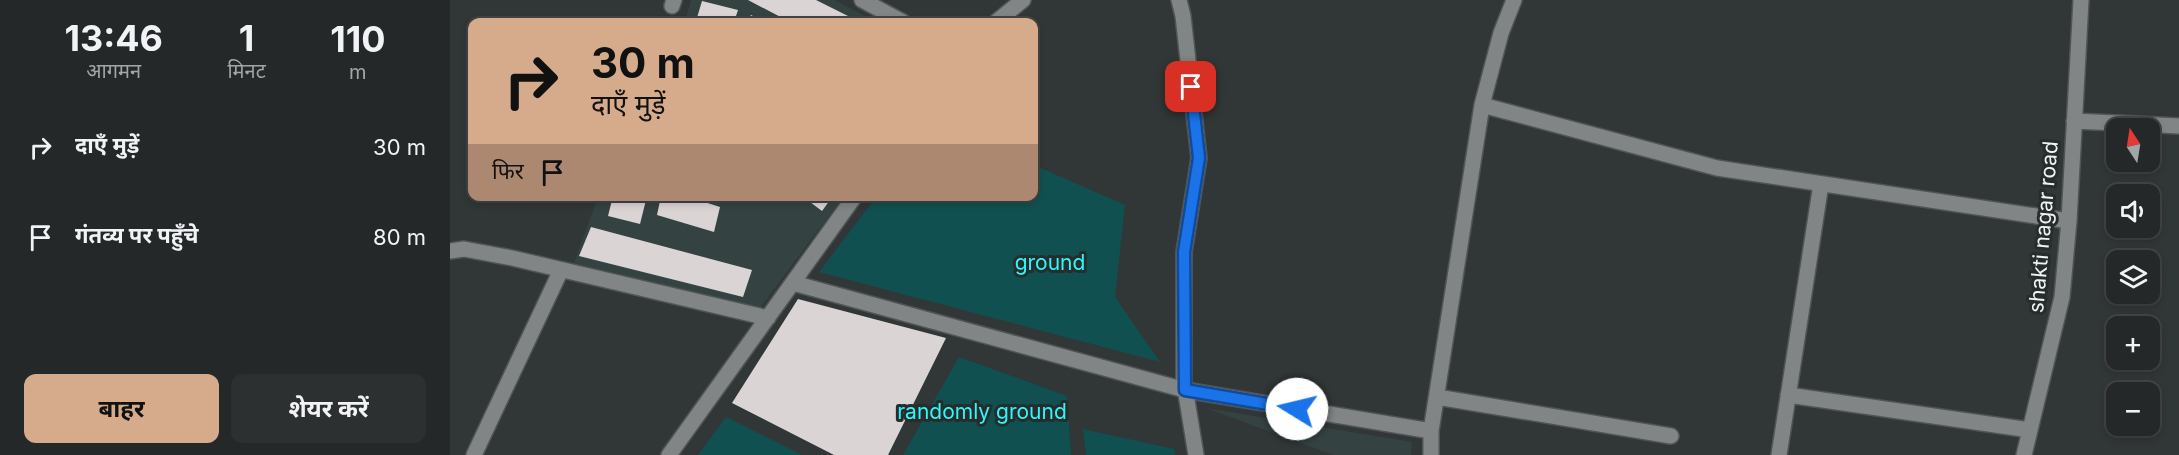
<!DOCTYPE html>
<html lang="hi">
<head>
<meta charset="utf-8">
<style>
  :root { --surface:#252828; --page:#2d3030; --text:#f1f3f6; --muted:#a3a6a8; --line:#424445; --accent:#d6ab8b }
  body { margin:0; font-family:Inter,"Noto Sans Devanagari",sans-serif; background:var(--page); color:var(--text); height:100vh; display:flex; flex-direction:column; font-size:22px; white-space:nowrap }
  * { box-sizing:border-box; margin:0 }
  p { font-size:20px; color:var(--muted) }
  .icon { flex:none; width:33px; height:33px; fill:none; stroke:currentColor; stroke-width:2; stroke-linecap:round; stroke-linejoin:round }
  .map { position:relative; flex:1; overflow:hidden }
  .sheet { display:flex; flex-direction:column; background:var(--surface); width:450px }
  .sheet>* { flex:none }
  .banner { position:absolute; left:18px; top:18px; width:570px; height:183px; border-radius:12px; box-shadow:0 3px 9px #0003,0 0 0 2px var(--line); background:#d6ab8b; color:#111; overflow:hidden }
  .needle { width:39px; rotate:348deg }
  .tools { position:absolute; left:1656px; top:118px; display:grid; gap:12px }
  .tools a { display:grid; place-items:center; width:54px; height:54px; border-radius:12px; background:var(--surface); box-shadow:0 3px 9px #0003,0 0 0 2px var(--line); font-size:30px }
  .pin { position:absolute; display:grid; place-items:center; width:51px; height:51px; color:#fff; margin:-26px; border-radius:12px; box-shadow:0 3px 9px #0006 }
  .me { position:absolute; width:66px; margin:-33px; rotate:279deg; stroke-linejoin:round; filter:drop-shadow(0 0 4px #0008) }
  .turn { display:flex; align-items:center; gap:21px; height:126px; padding:0 24px; font-size:27px }
  .turn .icon { width:78px; height:78px; stroke-width:2.5 }
  .turn b { display:block; font-size:42px; line-height:51px }
  .then { display:flex; align-items:center; height:57px; padding:0 24px; background:#0003; gap:12px; font-size:22px }
  .eta { display:flex; justify-content:space-evenly; align-items:center; height:102px; text-align:center }
  .eta b { font-size:36px; font-weight:700; line-height:42px }
  .primary-button { display:flex; gap:12px; margin-top:auto; padding:12px 24px }
  .primary-button a { flex:1; height:69px; border-radius:12px; background:var(--accent); color:#111; font-size:24px; font-weight:700; line-height:69px; text-align:center }
  .primary-button a+a { background:var(--page); color:var(--text) }
  ul { padding:0; list-style:none }
  li { display:flex; align-items:center; gap:18px; height:90px; padding:0 24px }
  li div { flex:1 }
  li b { display:block; font-size:22px }
  li em { font-style:normal }
  main { display:flex; flex:1; min-height:0 }
  .map>svg:first-child { display:block }
</style>
</head>
<body>
<main>
<section class="sheet">
<div class="eta">
<div><b>13:46</b><p>आगमन</p></div>
<div><b>1</b><p>मिनट</p></div>
<div><b>110</b><p>m</p></div>
</div>
<ul>
<li><svg class="icon" aria-label="right" viewBox="0 0 24 24"><path d="M7 20v-9h11M14 6l5 5-5 5"/></svg><div><b>दाएँ मुड़ें</b></div><em>30 m</em></li>
<li><svg class="icon" aria-label="arrive" viewBox="0 0 24 24"><path d="M6 21V4h12l-3 4 3 4H6"/></svg><div><b>गंतव्य पर पहुँचे</b></div><em>80 m</em></li>
</ul>
<div class="primary-button"><a>बाहर</a><a>शेयर करें</a></div>
</section>
<div class="map">
<svg width="1729" height="455" viewBox="0 0 1729 455">
  <rect width="100%" height="100%" fill="#313636"/>
  <path fill="#354242" d="M241,0H384L427,22H235Z
    M148,197H393L310,308L124,263Z
    M756,408L962,442L961,455H883Z"/>
  <path fill="#115051" d="M584,165L675,205L665,297L710,362L369,272L426,197L584,196Z
    M509,357L617,396L621,455H453Z
    M276,417L352,455H248Z
    M633,429L724,449L725,455H636Z"/>
  <path fill="#dbd4d5" d="M298,0H366L410,22H340Z
    M252,1L288,10L284,22H254L246,21Z
    M301,15L315,22H297Z
    M163,196H197L190,224L158,216Z
    M211,196H236L270,207L264,232L207,215Z
    M352,196H383L372,211Z
    M141,227L302,270L293,297L129,256Z
    M348,299L496,338L438,455H384L282,403Z"/>
  <g fill="none" stroke-linecap="round" stroke-linejoin="round">
    <defs>
      <path id="minor" d="M412,0L453,22
        M729,0L733,16L749,158L734,252V382L746,455
        M222,6L224,0
        M546,22L573,0
        M1032,105L1267,168L1619,221
        M1624,121L1729,126
        M0,251L14,249L62,258L318,318
        M343,283L735,390L981,431
        M1338,395L1580,430
        M987,397L1221,436
        M24,455L111,270
        M219,455L405,196
        M981,455V431L1032,105L1051,33L1064,0
        M1329,455L1371,184
        M1574,455L1612,297L1619,221L1631,0"/>
    </defs>
    <use href="#minor" stroke="#4f5454" stroke-width="18"/>
    <use href="#minor" stroke="#828585" stroke-width="15"/>
  </g>
  <g fill="none" stroke-linecap="round" stroke-linejoin="round">
    <defs>
      <path id="route" d="M741,87L749,158L734,252L735,390L847,409"/>
    </defs>
    <use href="#route" stroke="#114b97" stroke-width="15"/>
    <use href="#route" stroke="#1a73e8" stroke-width="10"/>
  </g>
  <g text-anchor="middle" dominant-baseline="central" stroke-width="6" stroke-linejoin="round" paint-order="stroke">
    <g font-size="21" fill="#eff3f3" stroke="#272c2c">
      <text transform="translate(1593 227) rotate(-85)">shakti nagar road</text>
    </g>
    <g font-size="21" fill="#2df8fa" stroke="#272c2c">
      <text x="600" y="262">ground</text>
      <text x="532" y="411">randomly ground</text>
    </g>
  </g>
</svg>
<div class="tools">
<a><svg class="needle" viewBox="-14 -14 28 28"><path d="M0-13l5 13h-10z" fill="#e53935"/><path d="M0 13l5-13h-10z" fill="#a3a6a8"/></svg></a>
<a><svg class="icon" aria-label="sound" viewBox="0 0 24 24"><path d="M4 9h4l5-4v14l-5-4H4zM17 9q2 3 0 6"/></svg></a>
<a><svg class="icon" aria-label="layers" viewBox="0 0 24 24"><path d="M12 4l9 5-9 5-9-5zM3 14l9 5 9-5"/></svg></a>
<a>+</a>
<a>−</a>
</div>
<div class="pin" style="left:741px;top:87px;background:#d93025"><svg class="icon" aria-label="arrive" viewBox="0 0 24 24"><path d="M6 21V4h12l-3 4 3 4H6"/></svg></div>
<svg class="me" style="left:847px;top:409px" viewBox="-20 -20 40 40"><circle r="19" fill="#fff"/><path d="M0-13L10 11 0 6-10 11z" fill="#1a73e8"/></svg>
<div class="banner">
<div class="turn"><svg class="icon" aria-label="right" viewBox="0 0 24 24"><path d="M7 20v-9h11M14 6l5 5-5 5"/></svg><div><b>30 m</b>दाएँ मुड़ें</div></div>
<div class="then">फिर<svg class="icon" aria-label="arrive" viewBox="0 0 24 24"><path d="M6 21V4h12l-3 4 3 4H6"/></svg></div>
</div>
</div>
</main>
</body>
</html>
